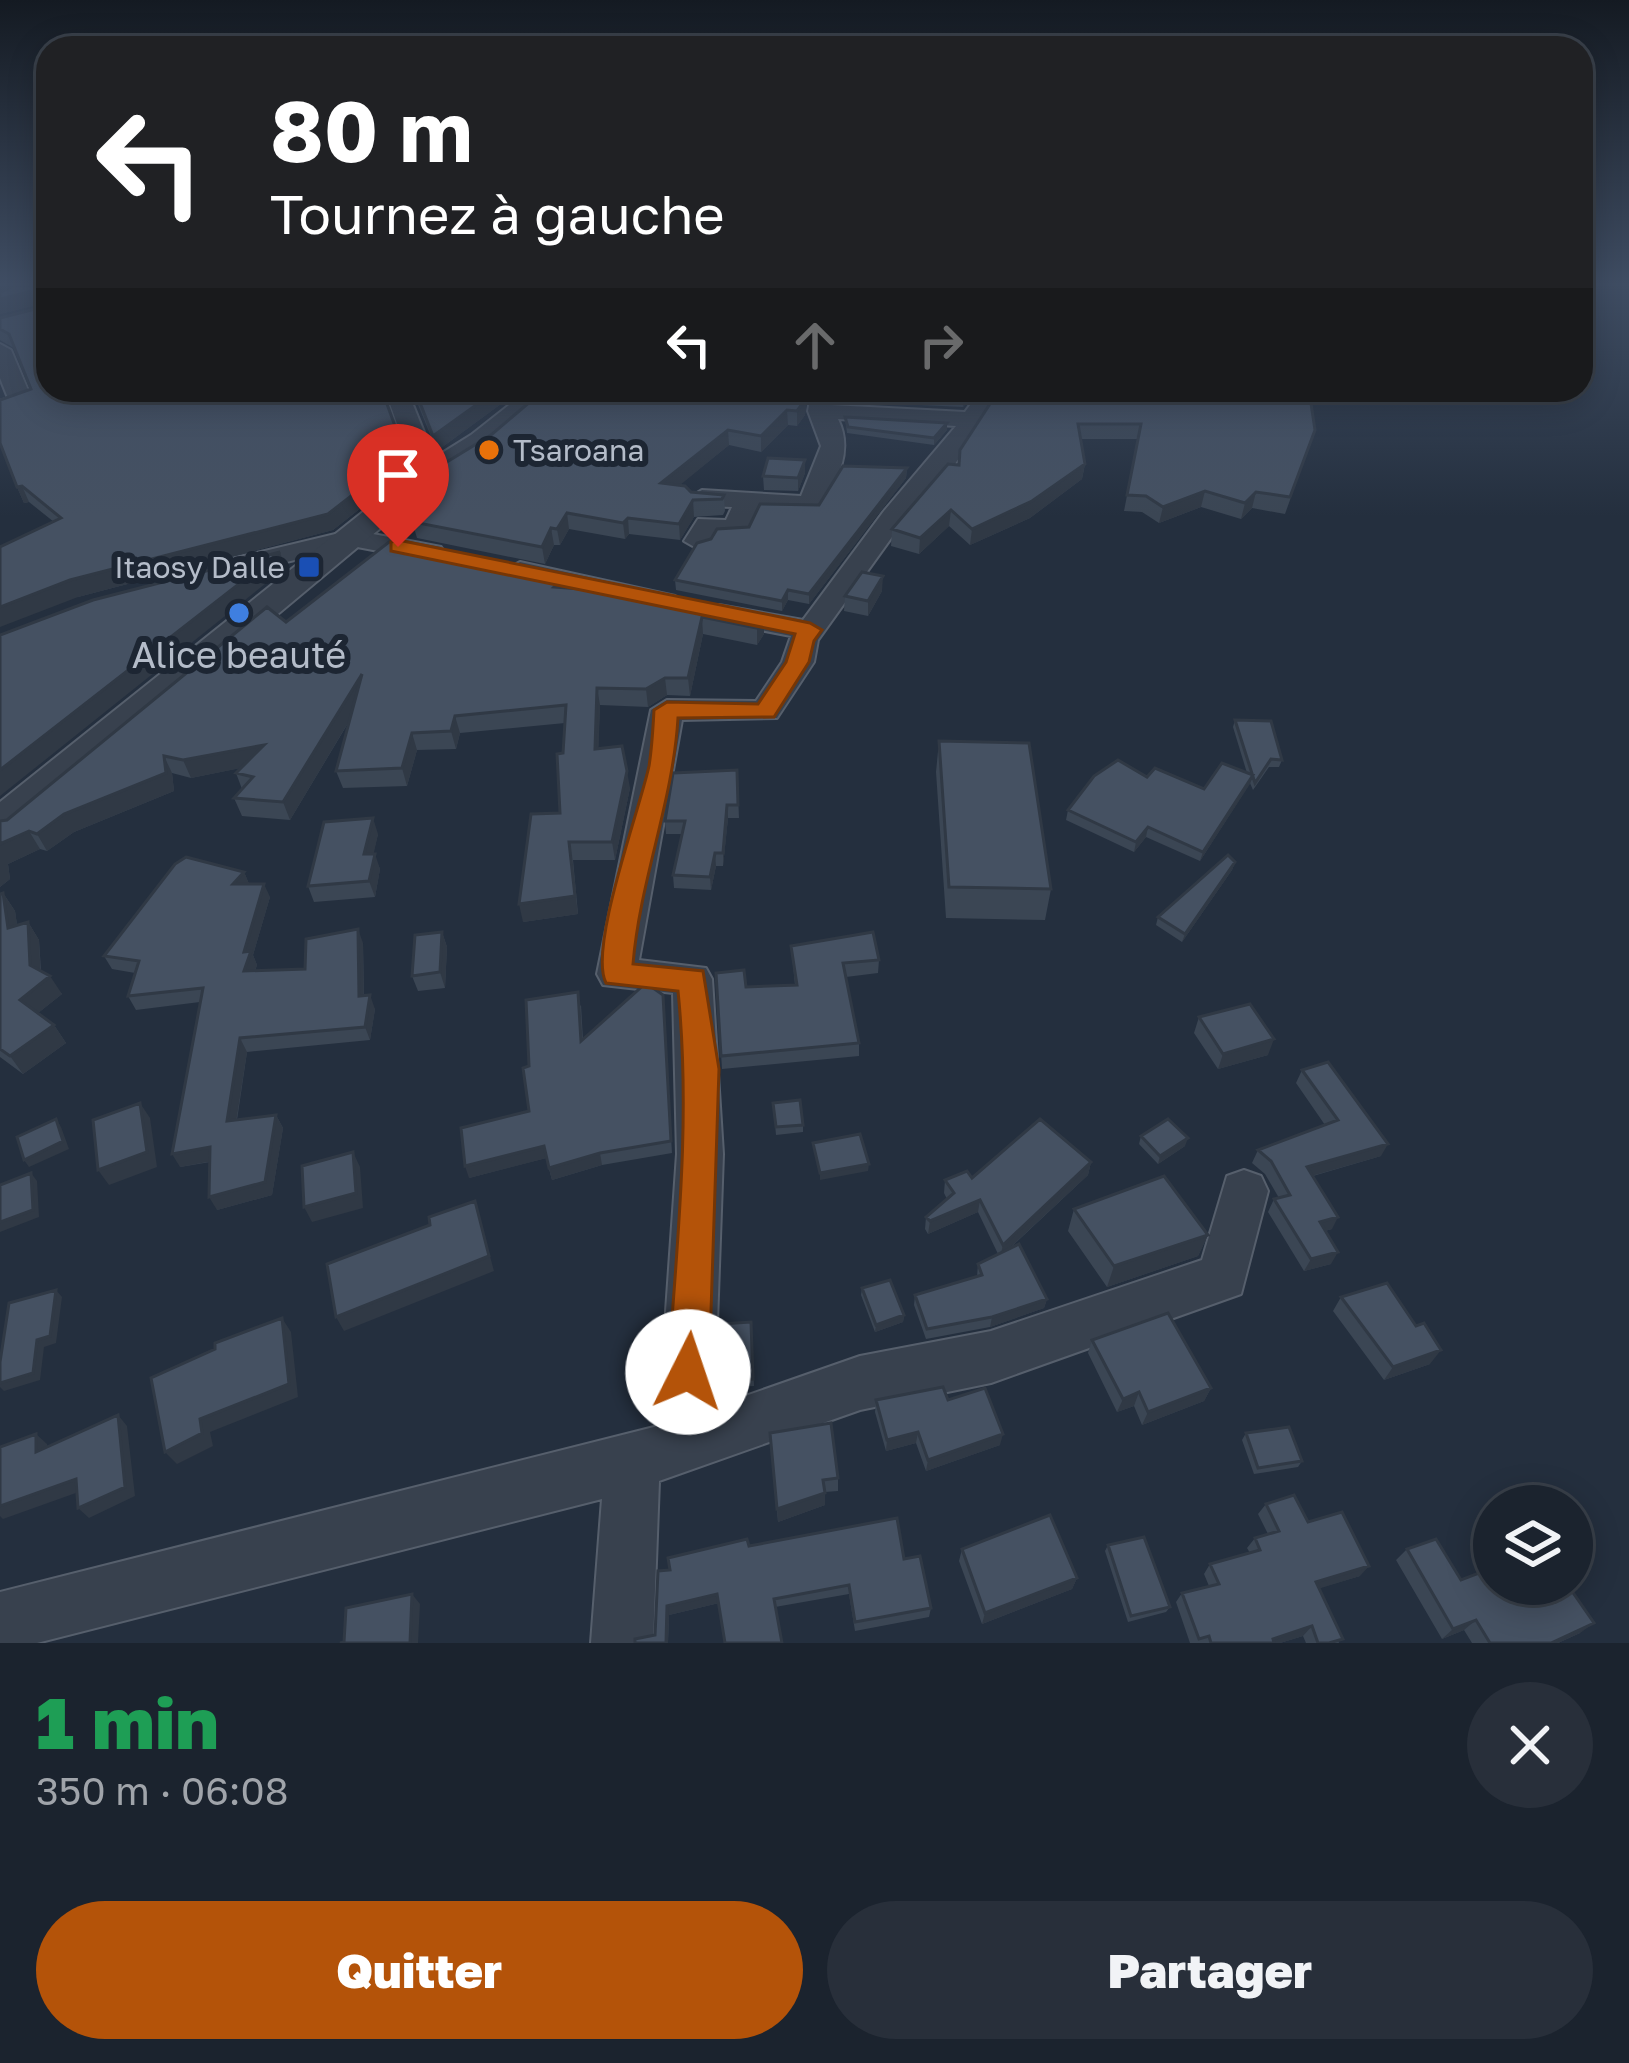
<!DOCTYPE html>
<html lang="fr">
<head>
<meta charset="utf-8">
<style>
  :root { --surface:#1b232e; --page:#282f3a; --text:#f1f3f6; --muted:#a0a4aa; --line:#39404a; --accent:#b45309 }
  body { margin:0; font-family:"Golos Text",sans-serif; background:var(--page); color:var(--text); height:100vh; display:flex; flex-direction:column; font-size:45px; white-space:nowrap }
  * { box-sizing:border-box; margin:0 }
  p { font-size:39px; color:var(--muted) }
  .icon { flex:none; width:66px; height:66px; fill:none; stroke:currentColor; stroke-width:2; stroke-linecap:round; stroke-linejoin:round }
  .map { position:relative; height:1643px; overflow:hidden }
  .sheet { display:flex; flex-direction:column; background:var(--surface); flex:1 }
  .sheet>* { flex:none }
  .banner { position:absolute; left:36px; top:36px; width:1557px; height:366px; border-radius:36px; box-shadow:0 6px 30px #0003,0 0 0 3px var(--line); background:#202124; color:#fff; overflow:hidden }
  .controls { position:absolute; left:1473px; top:1485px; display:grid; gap:24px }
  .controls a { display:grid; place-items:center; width:120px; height:120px; border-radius:50%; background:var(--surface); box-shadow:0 6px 30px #0003,0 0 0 3px var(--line); font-size:60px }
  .pin { position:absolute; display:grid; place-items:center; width:102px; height:102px; color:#fff; margin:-123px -51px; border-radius:50% 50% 50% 0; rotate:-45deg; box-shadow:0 0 12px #0007 }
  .pin .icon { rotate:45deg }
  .me { position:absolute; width:132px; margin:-66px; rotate:4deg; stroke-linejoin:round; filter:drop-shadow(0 0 9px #0008) }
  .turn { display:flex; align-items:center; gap:42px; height:252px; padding:0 36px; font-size:54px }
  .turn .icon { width:156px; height:156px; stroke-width:2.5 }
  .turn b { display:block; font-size:84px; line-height:102px }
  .lanes { display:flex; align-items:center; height:114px; padding:0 36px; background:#0003; justify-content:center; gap:60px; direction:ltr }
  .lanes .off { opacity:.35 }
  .round { display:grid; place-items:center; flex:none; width:126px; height:126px; border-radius:63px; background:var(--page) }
  .head { display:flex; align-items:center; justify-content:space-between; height:204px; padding:0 36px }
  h1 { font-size:72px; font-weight:800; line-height:90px; color:#1e9e55 }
  .cta { display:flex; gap:24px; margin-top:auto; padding:24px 36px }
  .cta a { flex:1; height:138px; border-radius:72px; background:var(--accent); color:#fff; font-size:48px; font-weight:800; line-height:138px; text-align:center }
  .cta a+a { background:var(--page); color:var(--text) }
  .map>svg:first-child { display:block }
</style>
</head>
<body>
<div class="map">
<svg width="1629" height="1643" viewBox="0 0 1629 1643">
  <rect width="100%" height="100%" fill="#242f3e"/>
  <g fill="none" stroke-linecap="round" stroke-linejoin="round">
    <defs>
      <path id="minor" d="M0,344L11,350L33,402L0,415V401L8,398L0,378Z
        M385,390H407L441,474L437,479L428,482L415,474Z
        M981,390H1003L955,464L902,523L818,640L814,662L777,718L682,720L639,960L706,968L712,979L723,1154L714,1407L860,1356L991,1331L1202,1260L1227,1176L1244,1170L1261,1176L1268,1191L1241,1294L991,1383L860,1410L659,1481L653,1643H591L602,1499L37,1643H0V1592L658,1426L677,1154L673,993L603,985L597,974L651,710L667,700L756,701L782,662L791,636L709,620L704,614L709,608L719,605L803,620L884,511L956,426L838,419C854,451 837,481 819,510L757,509L745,535L715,534L708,547L698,549L684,541L698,519L726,520L732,507L702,506L689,498L702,490L801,496L821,446L808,411L811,394H827L831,405L965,412Z
        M352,530L441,547L445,553L431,561L352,546L233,575L219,567L223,561Z
        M520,562L675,596L680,602L665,611L510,576L506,570Z"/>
      <path id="tertiary" d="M528,390H557L491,447L438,480L15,834L0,838V802L418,468L471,435Z"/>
    </defs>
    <use href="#minor" stroke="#565f6c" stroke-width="4"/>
    <use href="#tertiary" stroke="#565f6c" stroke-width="4"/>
    <use href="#minor" fill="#38414e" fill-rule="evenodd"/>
    <use href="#tertiary" fill="#38414e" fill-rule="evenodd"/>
  </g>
  <path fill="#3b4654" d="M14,286L405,454L409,470L333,530L78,597L54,522L29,502L24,503L17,487L31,389L14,348L0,340V318L43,307L44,303L0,314Z
    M412,390H520L437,451Z
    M544,390H816L808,391L805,415L797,426L788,425L761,452L729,445L679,485L691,492L724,495L725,511L723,515L694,517L680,540L629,534L625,539L569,529L560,545H554L545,564L417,538L414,528L395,522L390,506L491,435Z
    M831,390H977L963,407L834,401Z
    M999,390L1315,430L1285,514L1252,508L1241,519L1201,507L1159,523L1142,512L1124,511L1138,439H1081L1085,464L1082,479L1030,518L970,545L949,526L919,554L891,546L892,529L959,465Z
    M845,417L947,423V430L934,445L847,433Z
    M805,460V473L798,491L764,490L763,476Z
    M907,468L906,478L809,604L788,600L782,611L676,590L675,580L749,527L819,505Z
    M564,577L565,588L764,617V634L757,645L703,634L690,696L667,695L648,707L600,705L598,749L630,788L615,860H573L578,914L523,922L560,813L565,723L460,733L456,749L417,750L407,786L343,788L336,771L350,720L290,820L242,816L234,798L242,789L236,773L240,768L191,778L172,773L174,791L74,832L47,851L40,849L8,864L10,879L0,887V821L7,820L286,622Z
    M882,591L868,616L844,611L845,596Z
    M1235,720L1282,760L1279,767H1269L1253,790L1250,783L1200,861L1146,837L1134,852L1066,820L1068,810L1147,777L1204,789L1247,773L1233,727Z
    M939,741L1051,889L1045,920L946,918L936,772Z
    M737,770L739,818H728L723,866H716L711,890L674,888L673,875L682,834H666L665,821Z
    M378,834L373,854L380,869L375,897L314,902L308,886Z
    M1235,862L1232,870L1182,942L1156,925L1158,917Z
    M244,872L249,884L270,897L253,955L257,965L255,971L305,969L363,943L364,996L375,1009L370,1040L247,1052L237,1120L276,1115L283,1128L272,1195L217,1210L210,1162L180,1167L200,1002L136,1010L128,996L135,973L112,969L104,956Z
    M3,893L15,911L17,925L28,922L39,940L41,971L62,994L38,1013L54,1025L66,1043L23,1074L0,1057V894Z
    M442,932L447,947L445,988L418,991L412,976Z
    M791,946L879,960L878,973L846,977L859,1043V1056L722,1069L716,973L746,987L795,985Z
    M663,995L672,1153L602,1165L552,1180L546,1158L469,1178L529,1111V1066L581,1005L583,1040Z
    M1199,1017L1268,1055L1218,1069L1194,1033Z
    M1302,1070L1381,1156L1313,1176L1332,1229L1325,1231L1331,1264L1304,1271L1268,1212L1274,1199L1279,1198L1265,1174L1252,1163L1258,1150L1325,1125L1296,1083Z
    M773,1103L803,1125V1132L776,1135Z
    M1141,1136L1185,1146L1158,1164L1139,1144Z
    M1091,1162L1088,1175L1009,1249L1047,1299L1044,1308L990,1327L926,1339L914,1305L915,1295L977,1277L978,1264L998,1254L978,1212L928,1234L925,1229L926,1217L947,1199L944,1193L945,1180Z
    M1074,1209L1208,1235L1198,1256L1107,1287L1068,1231Z
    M862,1288L904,1315L903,1322L875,1332L861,1295Z
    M1341,1297L1430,1364L1384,1380L1333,1311Z
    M751,1322L754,1386L719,1388L718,1381Z
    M1092,1340L1211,1388L1204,1401L1142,1425L1134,1406L1117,1412L1088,1353Z
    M876,1400H948L1000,1445L926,1471L916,1443L886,1451L875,1412Z
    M770,1433L838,1478V1491L825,1492V1505L778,1522Z
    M1246,1433L1302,1461L1298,1467L1254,1474L1242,1440Z
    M1266,1504L1308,1522L1360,1576L1319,1588L1339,1643H1306L1303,1636L1280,1643H1190L1176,1602L1182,1593L1209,1586L1204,1574L1210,1564L1250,1553L1247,1548L1255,1538L1268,1534L1258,1514Z
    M1108,1545L1170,1607L1166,1612L1128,1622L1105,1551Z
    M749,1546L904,1559L931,1608L929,1617L855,1631L849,1594L775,1607L719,1603L669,1615L668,1643H635L655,1635L670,1570Z
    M962,1549L1077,1578L1072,1589L982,1624L959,1561Z
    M1407,1549L1461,1580L1488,1577L1580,1633L1558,1643H1472L1464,1630L1442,1639L1396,1560Z"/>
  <path fill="#303945" d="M45,288L48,302L0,314V299Z
    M497,390H520L437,451L433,436Z
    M806,390H808L805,415L797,426V411Z
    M966,390H977L963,407L964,392Z
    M787,410L788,425L761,452V436Z
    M947,423V430L934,445V438Z
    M728,430L729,445L663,499L661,483Z
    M405,454L409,470L333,530L78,597L0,627V607Z
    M805,460V473L798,491V478Z
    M1085,464L1082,479L1030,518L970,545L972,529Z
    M907,468L906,478L809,604V594Z
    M22,486L29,502L24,503L17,487Z
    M1205,491L1201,507L1159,523L1163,507Z
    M1256,492L1252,508L1241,519L1245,503Z
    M693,500L694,517L680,540L679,524Z
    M951,510L949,526L919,554L920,538Z
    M567,513L569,529L560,545L557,529Z
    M628,518L629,534L625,539L623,523Z
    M551,528L554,545L545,564L542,547Z
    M280,552L285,568L0,796V770Z
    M883,576L882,591L868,616V601Z
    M788,590V600L782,611V601Z
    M702,617L703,634L690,696L688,678Z
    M764,617V634L757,645V628Z
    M362,674L367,691L290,820L283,802Z
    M665,678L667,695L648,707L646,689Z
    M597,688L600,705L598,767L595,749Z
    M455,716L460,733L456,749L451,731Z
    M412,733L417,750L407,786L402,768Z
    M264,745L271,762L191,778L183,760Z
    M164,756L172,773L174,791L74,832L47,851L37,834L64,814Z
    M627,771L630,788L615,860L612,842Z
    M1253,775L1250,784L1200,861L1203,852Z
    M727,805L728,818L723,866V853Z
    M373,818L378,834L370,870L364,854Z
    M1148,827L1146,837L1134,852L1136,842Z
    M29,831L40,849L8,864L10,879L0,887V844Z
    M569,842L578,914L523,922L519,904Z
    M715,853L716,866L711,890L710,877Z
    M375,854L380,869L375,897L369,881Z
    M1235,862L1232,870L1182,942L1185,934Z
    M244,872L250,886L233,884Z
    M264,884L270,897L253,955L257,965L250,985L244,971V952Z
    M3,893L15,911L20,946L8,928Z
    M28,922L39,940L41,983L30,965Z
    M358,929L363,943L364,1010L359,996Z
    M442,932L447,947L445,988L440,972Z
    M50,976L62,994L32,1018L20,1000Z
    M370,995L375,1009L370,1040L365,1027Z
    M54,1025L66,1043L23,1074L10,1056Z
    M240,1038L247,1052L234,1135L227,1121Z
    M1274,1039L1268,1055L1218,1069L1223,1054Z
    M140,1103L150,1118L157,1167L109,1185L98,1170Z
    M276,1115L283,1128L272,1195L217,1210L209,1197Z
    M56,1119L61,1127L69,1149L29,1167L24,1160Z
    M1188,1138L1185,1146L1158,1164L1160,1156Z
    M1388,1144L1381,1156L1301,1179L1307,1167Z
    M544,1146L547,1158L469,1178L465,1166Z
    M210,1147L218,1160L180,1167L172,1154Z
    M353,1152L360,1167L363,1208L312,1222L304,1207Z
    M600,1153L602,1165L552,1180L549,1168Z
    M1091,1162L1088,1175L1000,1257L1003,1245Z
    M869,1164L868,1171L820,1180V1173Z
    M31,1173L37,1181L39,1217L0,1232V1222Z
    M980,1200L978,1212L928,1234L930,1221Z
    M475,1201L494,1271L344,1331L336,1317Z
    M1338,1217L1332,1229L1313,1234L1320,1222Z
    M1208,1235L1198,1256L1107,1287L1114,1266Z
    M1338,1252L1331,1264L1304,1271L1311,1259Z
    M56,1290L62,1297L56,1343L44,1347L40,1380L4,1391L0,1387V1383L37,1340Z
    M1047,1299L1044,1308L990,1327L992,1317Z
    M904,1315L903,1322L875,1332L876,1325Z
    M282,1318L291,1332L298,1397L210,1432L213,1446L177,1464L165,1452L200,1419Z
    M1441,1350L1430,1364L1384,1380L1393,1367Z
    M1211,1388L1204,1401L1142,1425L1148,1412Z
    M1139,1392L1134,1406L1117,1412L1123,1399Z
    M118,1415L127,1426L135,1496L89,1518L78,1508Z
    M918,1432L916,1443L886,1451L887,1440Z
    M36,1434L47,1444V1462L36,1452Z
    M1003,1434L1000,1445L926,1471L928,1460Z
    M76,1479L87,1489L3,1519L0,1516V1506Z
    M825,1493V1505L778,1522L777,1509Z
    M1369,1566L1360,1576L1308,1592L1316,1582Z
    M1077,1578L1072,1589L982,1624L985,1613Z
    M412,1594L420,1604L418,1643H410Z
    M717,1594L719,1603L669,1615L668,1643H666L667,1606Z
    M1476,1620L1464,1630L1442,1639L1453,1629Z
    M1594,1623L1580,1633L1558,1643H1551Z
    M1312,1626L1303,1636L1280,1643H1269L1273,1639Z"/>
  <path fill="#455162" stroke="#303945" stroke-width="3" d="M14,286H48V390H382L405,454L328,514L70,580L0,607V547L61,518L22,486L17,487L0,443V400L31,389L9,334L0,329V318L43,307L45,288L0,299V292Z
    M415,390H497L433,436Z
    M544,390H806L805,400L797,411L787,410L761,436L728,430L661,483L685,486L691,492L724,495L722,499L693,500L679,524L628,518L623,523L567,513L557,529L551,528L542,547L413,522L422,515L390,506L437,468L491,435Z
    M918,390H966L964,392Z
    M999,390H1309L1315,430L1290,497L1256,492L1245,503L1205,491L1163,507L1146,496L1127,495L1141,424H1078L1085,464L1032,501L972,529L951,510L920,538L892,529L948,464L959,465L960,450Z
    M845,417L947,423L934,438L848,427Z
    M768,458L805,460L798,478L763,476Z
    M843,466L907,468L809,594L788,590L782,601L675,580L697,543L711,539L717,529L749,527L760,504L819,505Z
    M389,542L564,577L554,587L647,594L764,617L757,628L702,617L688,678H665L646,689L597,688L595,749L622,746L627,771L612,842H569L575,896L519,904L531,814L560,813L557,754L563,753L566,705L455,716L451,731L412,733L402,768L336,771L362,674L283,802L234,798L253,777L236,773L264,745L183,760L164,756L166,773L64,814L37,834L29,831L0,844V821L7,820L267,607L286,622Z
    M280,552L0,770V635L93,600Z
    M862,572L883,576L868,601L845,596Z
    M1235,720L1271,721L1282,760L1271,759L1255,783Z
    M939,741L1029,743L1051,889L949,887Z
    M1118,760L1147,777L1155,768L1204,789L1222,763L1253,775L1203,852L1148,827L1136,842L1068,810L1094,776Z
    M737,770L738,805H727L723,853H715L710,877L673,875L685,821H665L673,773Z
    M373,818L364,854H375L369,881L308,886L324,822Z
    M1228,855L1235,862L1185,934L1158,917Z
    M186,857L244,872L233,884H264L244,952L251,951L244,971L305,969L306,939L358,929L359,996L370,995L365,1027L240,1038L227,1121L276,1115L265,1182L209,1197L210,1147L172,1154L203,988L128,996L139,961L104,956L175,864Z
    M3,893L8,928L28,922L30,965L50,976L20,1000L54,1025L10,1056L0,1049V894Z
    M442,932L440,972L412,976L415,935Z
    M873,932L879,960L843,963L859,1043L721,1056L716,973L744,970L746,987L797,985L791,946Z
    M646,983L663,995L671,1141L600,1153L549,1168L544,1146L465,1166L461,1128L529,1111L523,1068L529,1066L526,1000L578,992L581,1041Z
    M1250,1004L1274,1039L1223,1054L1199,1017Z
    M1328,1062L1388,1144L1307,1167L1338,1217L1320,1222L1338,1252L1311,1259L1274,1199L1290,1195L1271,1161L1258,1150L1338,1120L1302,1070Z
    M800,1100L803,1125L776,1127L773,1103Z
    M140,1103L147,1152L98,1170L93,1120Z
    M56,1119L63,1141L24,1160L17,1137Z
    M1040,1119L1091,1162L1003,1245L980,1200L930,1221L926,1217L954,1193L945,1180L967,1171L972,1178Z
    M1168,1119L1188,1138L1160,1156L1141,1136Z
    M860,1134L869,1164L820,1173L813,1143Z
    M353,1152L356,1193L304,1207L302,1166Z
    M31,1173L33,1210L0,1222V1185Z
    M1164,1176L1208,1235L1114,1266L1074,1209Z
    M475,1201L489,1256L336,1317L327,1264L430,1225L429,1217Z
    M1019,1244L1047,1299L992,1317L927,1329L915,1295L982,1275L978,1264Z
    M890,1280L904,1315L876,1325L862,1288Z
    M1387,1283L1416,1326L1424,1323L1441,1350L1393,1367L1341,1297Z
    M56,1290L50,1336L37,1340L33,1373L0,1383V1362L9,1303Z
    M1168,1313L1211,1388L1148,1412L1139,1392L1123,1399L1092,1340Z
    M282,1318L289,1384L200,1419L202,1433L165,1452L151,1378L215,1349V1343Z
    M751,1322L753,1379L718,1381L720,1324Z
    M943,1387L948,1400L985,1388L1003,1434L928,1460L918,1432L887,1440L876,1400Z
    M118,1415L125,1487L78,1508L76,1479L0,1506V1447L36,1434V1452Z
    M831,1423L838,1478L823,1480L825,1493L777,1509L770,1433Z
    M1289,1427L1302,1461L1258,1468L1246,1433Z
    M1294,1495L1308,1522L1342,1512L1369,1566L1316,1582L1343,1639L1329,1643H1318L1312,1626L1273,1639L1274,1643H1211L1209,1636L1199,1639L1182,1593L1219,1584L1210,1564L1260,1550L1255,1538L1279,1531L1266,1504Z
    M1050,1515L1077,1578L985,1613L962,1549Z
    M897,1518L904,1559L920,1556L931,1608L855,1622L849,1585L774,1599L782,1643H725L717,1594L667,1606L666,1643H635V1639L655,1635L658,1571L670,1570L668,1558L747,1539L749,1546Z
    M1144,1537L1170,1607L1131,1616L1108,1545Z
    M1436,1539L1461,1580L1484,1571L1488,1577L1494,1574V1584H1567L1594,1623L1551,1643H1490L1476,1620L1453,1629L1407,1549Z
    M412,1594L410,1643H340L344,1642L346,1608Z"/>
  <linearGradient id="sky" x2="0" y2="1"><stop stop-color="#141a22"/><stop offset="0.55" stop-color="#3f4d63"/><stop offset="1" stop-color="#3f4d63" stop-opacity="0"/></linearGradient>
  <rect width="1629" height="516" fill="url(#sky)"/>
  <path fill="#b45309" stroke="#753606" stroke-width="3" d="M398,540L810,623L822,630L814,641L809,662L774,717L678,718C673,802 640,880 633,964L703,971L719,1069L709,1372L703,1386L688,1392L674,1386L668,1372C677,1244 691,1118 678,991L606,983C588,948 640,809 649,766C652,748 653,728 654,710L667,702L758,704L786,662L795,634L391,551V542Z"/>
  <circle fill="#e8710a" stroke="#1d2633" stroke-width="4.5" cx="489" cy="450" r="12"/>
  <rect fill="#1a4fb4" stroke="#1d2633" stroke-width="4.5" x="297" y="555" width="24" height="24" rx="6"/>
  <circle fill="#3f7fe0" stroke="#1d2633" stroke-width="4.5" cx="239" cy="613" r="12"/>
  <g text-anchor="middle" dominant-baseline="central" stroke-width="12" stroke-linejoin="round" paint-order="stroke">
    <g font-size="30" fill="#b4bcc9" stroke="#1d2633" text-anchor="start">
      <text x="513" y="450">Tsaroana</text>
      <text x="285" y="567" text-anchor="end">Itaosy Dalle</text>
    </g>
    <g font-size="36" fill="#b4bcc9" stroke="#1d2633">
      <text x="239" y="654">Alice beauté</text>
    </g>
  </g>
</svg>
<div class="controls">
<a><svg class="icon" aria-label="layers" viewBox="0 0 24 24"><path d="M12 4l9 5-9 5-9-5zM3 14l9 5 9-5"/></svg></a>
</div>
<div class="pin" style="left:398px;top:547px;background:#d93025"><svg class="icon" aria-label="arrive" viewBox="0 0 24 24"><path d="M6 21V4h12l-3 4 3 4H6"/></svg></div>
<svg class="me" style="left:688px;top:1372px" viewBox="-20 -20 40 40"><circle r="19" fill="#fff"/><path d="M0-13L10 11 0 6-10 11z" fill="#b45309"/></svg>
<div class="banner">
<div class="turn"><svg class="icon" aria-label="left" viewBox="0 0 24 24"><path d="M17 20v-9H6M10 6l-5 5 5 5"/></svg><div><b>80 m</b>Tournez à gauche</div></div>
<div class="lanes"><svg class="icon" aria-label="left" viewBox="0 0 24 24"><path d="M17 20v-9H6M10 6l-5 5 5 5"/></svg><svg class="icon off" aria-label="ahead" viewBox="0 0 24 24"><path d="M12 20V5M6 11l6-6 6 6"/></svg><svg class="icon off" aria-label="right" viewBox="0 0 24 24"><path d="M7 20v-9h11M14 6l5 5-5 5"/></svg></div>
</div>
</div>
<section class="sheet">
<div class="head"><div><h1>1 min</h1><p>350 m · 06:08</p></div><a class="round"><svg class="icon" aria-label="close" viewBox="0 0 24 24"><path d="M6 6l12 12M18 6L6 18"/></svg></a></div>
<div class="cta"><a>Quitter</a><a>Partager</a></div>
</section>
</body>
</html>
